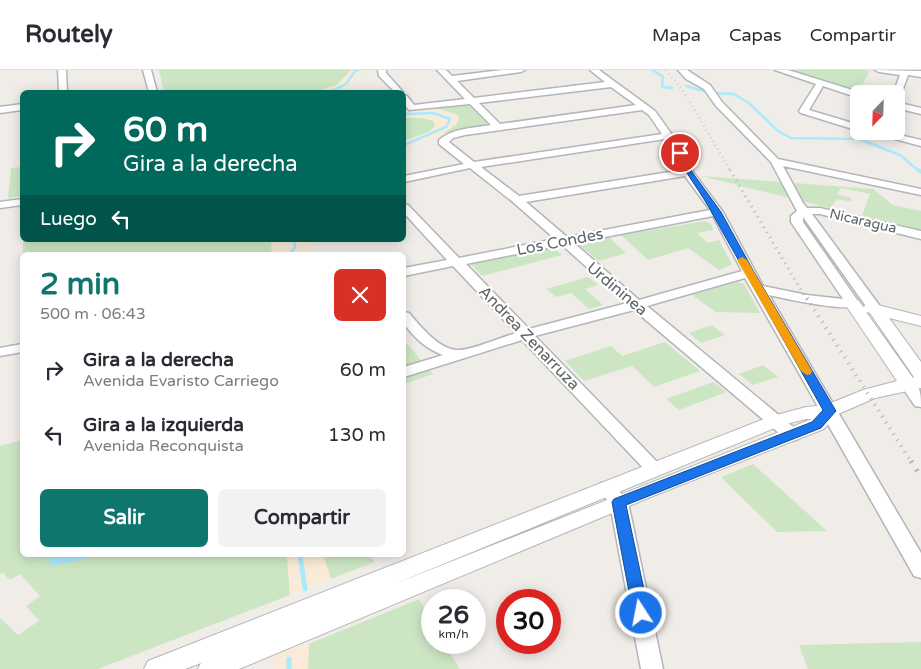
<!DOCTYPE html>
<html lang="es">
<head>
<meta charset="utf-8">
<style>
  :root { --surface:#fff; --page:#f2f2f3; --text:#2b2b33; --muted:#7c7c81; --line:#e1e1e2; --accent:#0f766e }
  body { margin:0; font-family:"Varela Round",sans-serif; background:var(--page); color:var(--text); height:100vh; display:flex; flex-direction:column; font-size:19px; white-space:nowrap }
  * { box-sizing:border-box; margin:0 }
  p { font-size:16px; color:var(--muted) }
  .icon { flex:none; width:28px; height:28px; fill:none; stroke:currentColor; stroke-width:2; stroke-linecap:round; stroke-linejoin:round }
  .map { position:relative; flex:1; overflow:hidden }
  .drawer { position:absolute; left:20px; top:182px; width:386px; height:305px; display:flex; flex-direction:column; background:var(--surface); border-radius:8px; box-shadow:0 2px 12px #0003 }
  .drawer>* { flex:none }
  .top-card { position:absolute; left:20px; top:20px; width:386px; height:152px; border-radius:8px; box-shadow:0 2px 12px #0003; background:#00695c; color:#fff; overflow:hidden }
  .needle { width:32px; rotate:203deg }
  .fabs { position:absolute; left:850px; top:15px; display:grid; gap:10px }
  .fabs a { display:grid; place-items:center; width:55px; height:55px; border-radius:8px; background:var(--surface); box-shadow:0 2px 12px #0003; font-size:25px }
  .speed { position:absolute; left:421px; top:519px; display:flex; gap:10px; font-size:25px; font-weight:700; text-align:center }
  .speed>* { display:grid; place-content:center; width:65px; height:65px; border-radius:50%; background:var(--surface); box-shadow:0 2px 12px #0003; line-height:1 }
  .speed small { font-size:12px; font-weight:400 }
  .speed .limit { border:8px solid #d22; background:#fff; color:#111 }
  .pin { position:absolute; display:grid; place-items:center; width:42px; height:42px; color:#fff; margin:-21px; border:2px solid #fff; border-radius:50%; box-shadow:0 1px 5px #0007 }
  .me { position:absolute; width:55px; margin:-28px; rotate:349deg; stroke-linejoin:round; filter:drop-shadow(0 0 4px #0008) }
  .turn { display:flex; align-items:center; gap:18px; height:105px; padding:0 20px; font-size:22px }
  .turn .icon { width:65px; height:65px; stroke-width:2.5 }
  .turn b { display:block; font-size:35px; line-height:42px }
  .then { display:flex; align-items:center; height:48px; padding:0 20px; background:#0003; gap:10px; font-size:19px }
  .round { display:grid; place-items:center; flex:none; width:52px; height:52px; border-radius:8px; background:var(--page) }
  .overview { display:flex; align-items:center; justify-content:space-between; height:85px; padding:0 20px }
  h1 { font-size:30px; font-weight:800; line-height:38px; color:var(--accent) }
  .primary-button { display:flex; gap:10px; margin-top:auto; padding:10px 20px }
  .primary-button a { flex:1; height:58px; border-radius:8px; background:var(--accent); color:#fff; font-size:20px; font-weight:800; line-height:58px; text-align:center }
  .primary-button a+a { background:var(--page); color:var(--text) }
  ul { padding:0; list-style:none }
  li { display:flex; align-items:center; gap:15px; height:65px; padding:0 20px }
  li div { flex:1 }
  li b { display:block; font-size:19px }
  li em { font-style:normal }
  header { display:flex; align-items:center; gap:30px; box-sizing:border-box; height:70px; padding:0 25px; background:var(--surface); border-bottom:1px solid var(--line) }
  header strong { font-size:24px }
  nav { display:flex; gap:28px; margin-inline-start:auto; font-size:18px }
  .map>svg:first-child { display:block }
</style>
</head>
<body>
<header>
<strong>Routely</strong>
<nav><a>Mapa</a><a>Capas</a><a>Compartir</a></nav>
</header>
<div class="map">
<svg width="921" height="599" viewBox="0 0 921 599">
  <rect width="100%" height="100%" fill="#f0ece7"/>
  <path fill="#cce6c4" d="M159,0H351L337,15L315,22H164Z
    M792,0H864L870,1L859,21Z
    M462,35L473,37L488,55L444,63L457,54L458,45L439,39H423Z
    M404,48H422L434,51L435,57L426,63L404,71Z
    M22,97V126L8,128L11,98Z
    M701,106L873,119L893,135L921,141V161L862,145L870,124L841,118L837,124L851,128V132L837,129L830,138Z
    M705,151L710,153L714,160L697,163L708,173L719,170L732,194L719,200L688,178L648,190L621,165Z
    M609,167L626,183L599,191L579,175L582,172Z
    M23,170H271L272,185H23Z
    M550,178L555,179L562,185L482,206L471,194L473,191Z
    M588,207L598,215L585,219L603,235L589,239L571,223L556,227L546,219Z
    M737,212L744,214L760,243L716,242L692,225Z
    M712,255L725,265L701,273L689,263Z
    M404,270L433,304L404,314Z
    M665,272L700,301L654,317L632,296L584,311L565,291L611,276L622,286Z
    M763,295L778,307L753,315L739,304Z
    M713,312L726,322L679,340L666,329Z
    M22,370V485H287L290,525L98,599H0V548L18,565L39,551L26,536L40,526L20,504L10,510L3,503L0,504V376Z
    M753,394L827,461L777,462L721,407Z
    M323,485H370L375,492L331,509Z
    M419,529L432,552V572L444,573L460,599H308L309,574Z
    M921,572V599H808L799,575Z"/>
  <path fill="#faebd8" d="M351,0H365C355,5 350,15 342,22H315L337,15Z
    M423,39H439L458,45L459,51L444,63L404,78V71L426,63L435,57L434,51L422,48H404V41Z
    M271,170H316L306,185H272Z
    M287,485H323L331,509L290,525Z
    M309,574L308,599H273L275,585Z"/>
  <path fill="#aaeafd" d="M51,485H95V487L50,496Z"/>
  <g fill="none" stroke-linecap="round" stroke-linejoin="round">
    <path stroke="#aaeafd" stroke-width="2.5" d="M653,0L663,7L662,17L672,18
      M686,16L711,23L734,24L749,33L778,61L791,68L859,69L900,85L920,102
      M330,22L346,14L355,1L358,0
      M404,44L433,43L450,49L446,57L404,75"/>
    <path stroke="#aaeafd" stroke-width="3" d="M919,100L921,102
      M289,185L295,177L294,170"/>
    <path stroke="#aaeafd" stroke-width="5" d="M300,485L305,519
      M289,589V599"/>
    <defs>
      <path id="minor" d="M58,0H66L67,22H59Z
        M143,0H151L157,22H149Z
        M378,0H386V3L403,22H395L379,6Z
        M437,0H446L452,6L502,0H525L521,2L457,11L474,28L605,12L590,0H599L655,41L685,83L693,102L723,142L763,216L807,225L843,229L791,152V146L797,141L771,92L716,36L704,19L686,9L678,0H687L710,15L722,32L778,89L921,119V125L783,96L803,133L807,138H820L921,161V169L820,144H812L882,239L875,243L870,242L803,147V152L860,234C851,244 783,228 769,225L921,483V508L914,506L745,208L647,236L798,361L800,365L798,369L792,371L786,369L634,240L535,266L660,395L663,399L660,403L654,405L648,403L522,270L404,307V297L443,285C426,279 415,268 404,254V242L409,243C420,256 440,281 459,280C471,280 502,267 516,263L453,196L404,206V198L447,190L404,143V134L408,135L459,188L555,169L513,132L470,98L404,112V106L464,94L439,74V70C453,58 473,58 491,55L470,34L409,40L404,34V25L407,26L414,35L465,29ZM611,17L636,35L500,54L479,33ZM642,40L649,45L662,64L474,92L449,72L453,68L465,65ZM665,69L675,83L682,100L519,126L481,97ZM685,106L710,140L567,167L526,132ZM713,146L742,201L639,230L574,173ZM562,175L627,233L529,259L466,194Z
        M775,0H788L862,23L859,24V28L823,16L809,40L859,55V61L801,43L799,41L816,14Z
        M875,0L921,1V7L908,5L900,27L896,30V24H893L900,5L879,2Z
        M896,32L921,38V44L896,38Z
        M22,34V40L0,43V37Z
        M865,61H883L921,70V76Z
        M22,129V135L0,138V132Z
        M22,274V282L0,286V278Z
        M908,309C921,313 921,325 921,337L915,336L900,314L903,311Z
        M607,412L613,413L628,432L663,599H641L610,434L598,418L601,413Z"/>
      <path id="tertiary" d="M853,229L859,231L863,237L870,233L921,246V256L889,248L921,292V318L875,328L836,345L824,359L653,426L239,599H198L201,593L185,599H144L148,591L769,347L806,337L826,335L863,320L897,311L845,234L847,231ZM866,242L870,243L914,307L913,308ZM806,349H812L392,515L782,355Z"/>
    </defs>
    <use href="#minor" stroke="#b2b6b9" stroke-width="3"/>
    <use href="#tertiary" stroke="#b2b6b9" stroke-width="2"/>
    <use href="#minor" fill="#fff" fill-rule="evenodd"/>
    <use href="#tertiary" fill="#fff" fill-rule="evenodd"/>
    <path stroke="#b3b4b5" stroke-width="2.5" stroke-dasharray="0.5 4" stroke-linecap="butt" d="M666,0L684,22L731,102"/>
    <path stroke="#b3b4b5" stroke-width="3" stroke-dasharray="1 5" stroke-linecap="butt" d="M730,100L807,230"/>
    <path stroke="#b3b4b5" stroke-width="4" stroke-dasharray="1 6" stroke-linecap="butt" d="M807,228L912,393"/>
    <path stroke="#b3b4b5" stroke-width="5" stroke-dasharray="2 8" stroke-linecap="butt" d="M911,391L921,407"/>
  </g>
  <path fill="#1a73e8" stroke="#114b97" d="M677,81H683L692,102L721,142L754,202L836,341L821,358L626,435L649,543L647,548L641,550L636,548L633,543L612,432L614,429L812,352L823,340C786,275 750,210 713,145C702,123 686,105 676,83Z"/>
  <path fill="#f59e0b" d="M742,187L747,190L812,301L811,304L807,305L801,301L737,190Z"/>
  <g text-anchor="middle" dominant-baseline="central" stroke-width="4.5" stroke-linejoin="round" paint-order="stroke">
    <g font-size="14" fill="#5e6467" stroke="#fff">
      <text transform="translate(863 151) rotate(13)">Nicaragua</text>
    </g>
    <g font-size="16" fill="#5e6467" stroke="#fff">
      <text transform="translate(560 172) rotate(-11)">Los Condes</text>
      <text transform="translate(617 219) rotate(40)">Urdininea</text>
      <text transform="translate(529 268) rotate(46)">Andrea Zenarruza</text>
    </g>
  </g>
</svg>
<div class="fabs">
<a><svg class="needle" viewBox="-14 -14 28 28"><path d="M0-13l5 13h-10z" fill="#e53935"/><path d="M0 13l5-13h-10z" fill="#7c7c81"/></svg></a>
</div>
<div class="speed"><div>26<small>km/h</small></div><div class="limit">30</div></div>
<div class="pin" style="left:680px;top:83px;background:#d93025"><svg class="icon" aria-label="arrive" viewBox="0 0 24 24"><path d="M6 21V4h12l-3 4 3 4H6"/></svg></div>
<svg class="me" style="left:641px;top:543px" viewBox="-20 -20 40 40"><circle r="17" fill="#1a73e8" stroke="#fff" stroke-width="3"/><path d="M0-11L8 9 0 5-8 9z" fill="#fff"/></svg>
<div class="top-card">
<div class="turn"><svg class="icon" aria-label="right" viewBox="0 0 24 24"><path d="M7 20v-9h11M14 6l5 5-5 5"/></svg><div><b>60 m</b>Gira a la derecha</div></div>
<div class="then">Luego<svg class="icon" aria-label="left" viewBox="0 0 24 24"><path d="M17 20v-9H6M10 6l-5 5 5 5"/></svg></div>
</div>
<section class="drawer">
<div class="overview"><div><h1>2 min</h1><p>500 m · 06:43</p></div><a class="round" style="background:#d93025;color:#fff"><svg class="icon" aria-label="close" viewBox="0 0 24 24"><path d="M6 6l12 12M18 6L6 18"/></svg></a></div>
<ul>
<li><svg class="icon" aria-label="right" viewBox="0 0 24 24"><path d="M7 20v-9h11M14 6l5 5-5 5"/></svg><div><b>Gira a la derecha</b><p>Avenida Evaristo Carriego</p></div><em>60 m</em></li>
<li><svg class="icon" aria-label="left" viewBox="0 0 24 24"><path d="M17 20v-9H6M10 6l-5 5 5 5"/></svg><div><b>Gira a la izquierda</b><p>Avenida Reconquista</p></div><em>130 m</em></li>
</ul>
<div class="primary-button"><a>Salir</a><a>Compartir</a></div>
</section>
</div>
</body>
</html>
